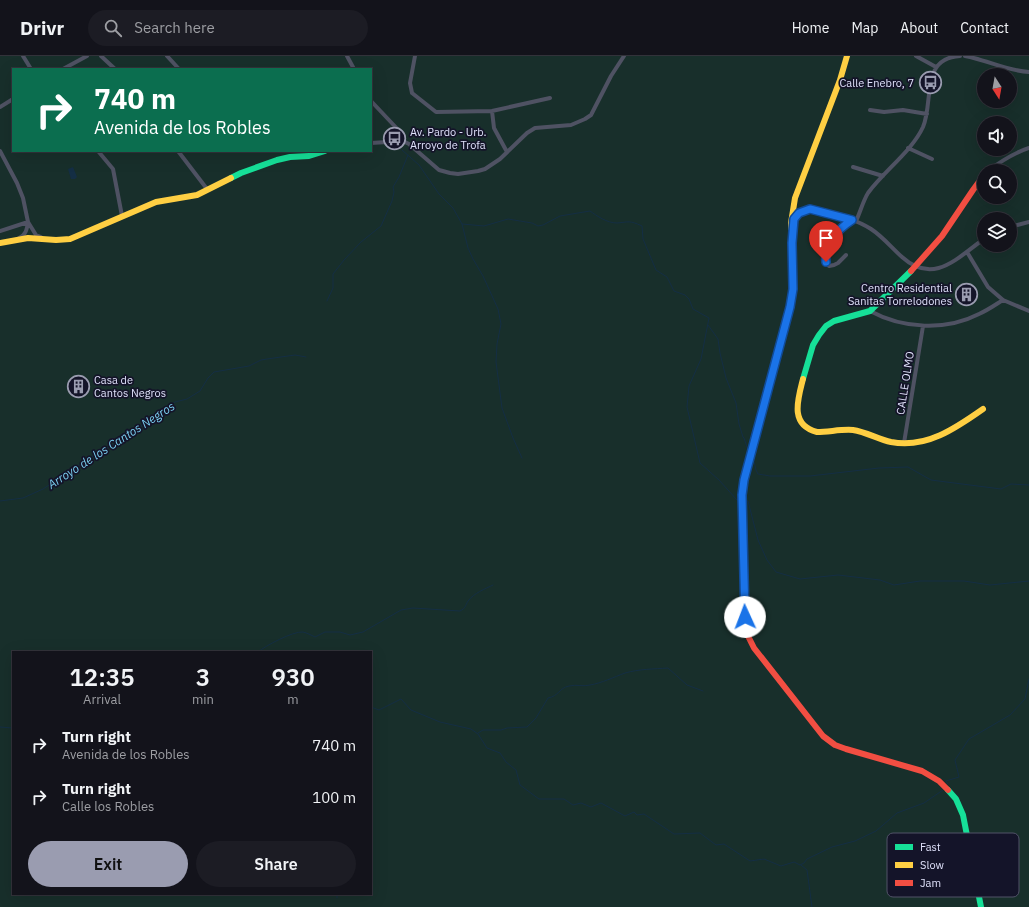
<!DOCTYPE html>
<html lang="en">
<head>
<meta charset="utf-8">
<style>
  :root { --surface:#13131b; --page:#1c1c24; --text:#f1f3f6; --muted:#9d9ea3; --line:#32323a; --accent:#9a9cb0 }
  body { margin:0; font-family:"IBM Plex Sans",sans-serif; background:var(--page); color:var(--text); height:100vh; display:flex; flex-direction:column; font-size:15px; white-space:nowrap }
  * { box-sizing:border-box; margin:0 }
  p { font-size:13px; color:var(--muted) }
  .icon { flex:none; width:22px; height:22px; fill:none; stroke:currentColor; stroke-width:2; stroke-linecap:round; stroke-linejoin:round }
  .map { position:relative; flex:1; overflow:hidden }
  .drawer { position:absolute; left:12px; top:595px; width:360px; height:244px; display:flex; flex-direction:column; background:var(--surface); border-radius:0px; box-shadow:0 4px 16px #0002,0 0 0 1px var(--line) }
  .drawer>* { flex:none }
  .banner { position:absolute; left:12px; top:12px; width:360px; height:84px; border-radius:0px; box-shadow:0 4px 16px #0002,0 0 0 1px var(--line); background:#0b6e4f; color:#fff; overflow:hidden }
  .needle { width:26px; rotate:169deg }
  .fabs { position:absolute; left:977px; top:12px; display:grid; gap:8px }
  .fabs a { display:grid; place-items:center; width:40px; height:40px; border-radius:50%; background:var(--surface); box-shadow:0 4px 16px #0002,0 0 0 1px var(--line); font-size:20px }
  .pin { position:absolute; display:grid; place-items:center; width:34px; height:34px; color:#fff; margin:-41px -17px; border-radius:50% 50% 50% 0; rotate:-45deg; box-shadow:0 0 4px #0007 }
  .pin .icon { rotate:45deg }
  .me { position:absolute; width:44px; margin:-22px; rotate:358deg; stroke-linejoin:round; filter:drop-shadow(0 0 3px #0008) }
  .turn { display:flex; align-items:center; gap:14px; height:84px; padding:0 16px; font-size:18px }
  .turn .icon { width:52px; height:52px; stroke-width:2.5 }
  .turn b { display:block; font-size:28px; line-height:34px }
  .eta { display:flex; justify-content:space-evenly; align-items:center; height:68px; text-align:center }
  .eta b { font-size:24px; font-weight:600; line-height:28px }
  .primary-button { display:flex; gap:8px; margin-top:auto; padding:8px 16px }
  .primary-button a { flex:1; height:46px; border-radius:24px; background:var(--accent); color:#111; font-size:16px; font-weight:600; line-height:46px; text-align:center }
  .primary-button a+a { background:var(--page); color:var(--text) }
  ul { padding:0; list-style:none }
  li { display:flex; align-items:center; gap:12px; height:52px; padding:0 16px }
  li div { flex:1 }
  li b { display:block; font-size:15px }
  li em { font-style:normal }
  header { display:flex; align-items:center; gap:24px; box-sizing:border-box; height:56px; padding:0 20px; background:var(--surface); border-bottom:1px solid var(--line) }
  header strong { font-size:19px }
  nav { display:flex; gap:22px; margin-inline-start:auto; font-size:14px }
  .search { width:280px; height:36px; background:var(--page); display:flex; align-items:center; gap:10px; box-sizing:border-box; padding:0 14px; border-radius:22px; color:var(--muted); font-size:15px }
  .map>svg:first-child { display:block }
</style>
</head>
<body>
<header>
<strong>Drivr</strong>
<div class="search"><svg class="icon" aria-label="search" viewBox="0 0 24 24"><circle cx="10" cy="10" r="6"/><path d="M15 15l6 6"/></svg>Search here</div>
<nav><a>Home</a><a>Map</a><a>About</a><a>Contact</a></nav>
</header>
<div class="map">
<svg width="1029" height="851" viewBox="0 0 1029 851">
  <rect width="100%" height="100%" fill="#191924"/>
  <path fill="#182f2b" fill-rule="evenodd" d="M0,0H1029V851H0ZM13,13H371V95H13ZM984,19H1010V45H984ZM984,67H1010V93H984ZM984,115H1010V141H984ZM984,163H1010V189H984ZM13,596H371V838H13Z"/>
  <path fill="#142e44" d="M73,111L77,121L75,123H71L68,113Z"/>
  <g fill="none" stroke-linecap="round" stroke-linejoin="round">
    <path stroke="#142e44" stroke-width="1" d="M402,94L419,109L439,138L453,152L462,168L468,192L473,203L483,220L498,253L501,268L497,288L496,306L502,352L513,382L522,402
      M462,168L484,170L508,163L532,167L538,170L543,169L560,160L590,155C597,160 607,167 617,167C629,166 629,164 642,170L643,183L656,214L667,221L674,235L685,239L689,243L693,253L709,262L701,303L689,330L687,351L700,407L719,424L737,444H739
      M327,245L333,232V218L344,204L361,186L381,170L392,145L394,136L393,131L399,121L408,99
      M708,269L718,283L720,297L726,322L736,347L739,368L743,381L744,382L748,394
      M753,401L756,414L758,418L770,420H810L879,412L908,411L931,424L1001,433L1011,428L1029,429
      M0,445L23,442L43,433L96,398L126,382L156,358L175,346L187,343L200,335L208,322L214,316L249,310L261,304L267,303L295,299L306,301
      M746,445H748L758,484L767,504L776,516L800,523L838,519L880,524L894,529L920,525H964L990,529L1029,525
      M258,596C265,590 293,575 303,576C307,577 311,579 315,581L325,576H340L350,579L363,576L401,554L413,552L460,555C466,552 465,550 468,545C474,537 485,533 493,529
      M371,651L379,654L401,643L411,654L440,666L471,673L478,678L487,692L500,697L506,706L516,714L520,729L539,743H564L573,749L581,747L591,751L601,747L625,760L634,756L637,759L644,758L674,778L700,777L716,789L724,788L750,805L764,803L781,810L794,806L800,809L804,807L807,803L832,791L855,785L876,775L897,757L924,747L943,734
      M0,671L13,672
      M478,677L483,674H501L507,672L527,671L536,662L548,642C559,640 559,632 569,630C576,628 584,631 590,629C602,627 614,621 625,617C639,613 654,613 668,612L687,629L703,635
      M948,728L946,725L959,721L955,704L969,683L1010,659L1025,643L1029,623
      M801,809L807,814L812,851
      M337,838V842"/>
    <path stroke="#4f5263" stroke-width="4" d="M23,0L31,13
      M101,0L115,13
      M167,0L179,13
      M347,0L354,13
      M415,0L410,27L412,37L436,56L492,55L550,42
      M916,0L936,11
      M965,0C987,4 1007,15 1029,16
      M63,13L87,0
      M371,45L404,80L403,85
      M0,51L13,43
      M870,54L884,56L903,54L927,58
      M492,55L494,72L507,96
      M371,87L403,85L409,88L439,114L450,117L458,118L478,115L485,113L500,103L527,77L535,72L571,69L585,63L591,59L611,20L624,0
      M908,92L932,103
      M0,95L17,127L23,142L28,166L36,179L41,181
      M98,95L113,113L122,160
      M178,95L207,133
      M853,111L883,120
      M988,115C1001,105 1014,97 1029,92
      M810,153C829,158 853,161 871,173C882,180 892,192 902,201C934,230 958,201 984,183
      M856,165C860,157 863,145 868,137C884,115 912,95 923,71C934,45 920,2 960,0
      M1010,171L1029,166
      M0,175L28,166
      M19,182C26,179 27,173 28,166
      M967,196L988,231L1003,244L1029,255
      M846,199L838,207L834,209L829,210L826,206C824,187 837,174 852,164
      M870,255C903,273 946,275 979,258C988,254 995,249 1003,244
      M904,387L923,270"/>
    <path stroke="#16e098" stroke-width="6" d="M231,122L241,117L277,104L290,101L309,100L325,95
      M803,323L813,289L819,279L826,270L834,265L870,255L911,215
      M746,574L742,439L746,415L752,392
      M948,734L956,743L963,759L981,851"/>
    <path stroke="#ffcf43" stroke-width="6" d="M794,166L797,159L810,153
      M0,187L28,182L56,184L70,183L156,146L197,139L231,122
      M793,229L791,167L795,142L840,24L847,0
      M803,323C798,343 789,369 817,376C829,376 841,373 853,374C866,376 878,383 891,386C926,393 956,372 983,353"/>
    <path stroke="#f24e42" stroke-width="6" d="M911,215L942,180L973,134L984,119
      M752,392L792,242L793,229
      M746,574L747,578L754,592L823,680L835,689L846,693L922,715L939,725L948,734"/>
  </g>
  <g fill="none" stroke-linecap="round" stroke-linejoin="round">
    <defs>
      <path id="route" d="M745,561L742,439L744,424L790,251L793,233L792,187L794,163L799,157L810,153L852,164C838,173 824,188 826,206"/>
    </defs>
    <use href="#route" stroke="#114b97" stroke-width="10"/>
    <use href="#route" stroke="#1a73e8" stroke-width="7"/>
  </g>
  <defs>
    <symbol id="bus-ring" viewBox="-11 -11 22 22"><circle r="9.5" fill="#141429" stroke="#9a9cb0" stroke-width="1.5"/><path d="M-5-6H5V4H4V6H2V4H-2V6H-4V4H-5ZM-3.5-4V0h7V-4ZM-3.5 1.2v1.5H-2V1.2ZM2 1.2v1.5H3.5V1.2Z" fill="#9a9cb0"/></symbol>
    <symbol id="building-ring" viewBox="-11 -11 22 22"><circle r="9.5" fill="#141429" stroke="#9a9cb0" stroke-width="1.5"/><path d="M-4-6H4V6H1V3H-1V6H-4ZM-2.5-4.3h1.7v1.8h-1.7ZM.8-4.3h1.7v1.8H.8ZM-2.5-1h1.7V.8h-1.7ZM.8-1h1.7V.8H.8Z" fill="#9a9cb0"/></symbol>
  </defs>
  <g fill-rule="evenodd">
    <use href="#bus-ring" x="918" y="14" width="25" height="25"/>
    <use href="#bus-ring" x="382" y="70" width="25" height="25"/>
    <use href="#building-ring" x="954" y="226" width="25" height="25"/>
    <use href="#building-ring" x="66" y="318" width="25" height="25"/>
  </g>
  <g text-anchor="middle" dominant-baseline="central" stroke-width="3.5" stroke-linejoin="round" paint-order="stroke">
    <g font-size="11" fill="#e0e2fb" stroke="#141429" text-anchor="end">
      <text x="914" y="27">Calle Enebro, 7</text>
      <text x="410" y="76" text-anchor="start">Av. Pardo - Urb.<tspan x="410" dy="13">Arroyo de Trofa</tspan></text>
      <text x="952" y="232">Centro Residential<tspan x="952" dy="13">Sanitas Torrelodones</tspan></text>
      <text x="94" y="324" text-anchor="start">Casa de<tspan x="94" dy="13">Cantos Negros</tspan></text>
    </g>
    <g font-size="11" fill="#e0e2fb" stroke="#141429">
      <text transform="translate(905 327) rotate(-81)">CALLE OLMO</text>
    </g>
    <g font-size="12" font-style="italic" fill="#7aceef" stroke="#141429">
      <text transform="translate(111 389) rotate(-33)">Arroyo de los Cantos Negros</text>
    </g>
  </g>
  <rect x="887" y="777" width="132" height="64" rx="6" fill="#141429" stroke="#515268" stroke-width="1"/>
  <rect x="895" y="788" width="18" height="6" fill="#16e098"/>
  <rect x="895" y="806" width="18" height="6" fill="#ffcf43"/>
  <rect x="895" y="824" width="18" height="6" fill="#f24e42"/>
  <g font-size="11" fill="#e0e2fb">
    <text x="920" y="795">Fast</text>
    <text x="920" y="813">Slow</text>
    <text x="920" y="831">Jam</text>
  </g>
</svg>
<div class="fabs">
<a><svg class="needle" viewBox="-14 -14 28 28"><path d="M0-13l5 13h-10z" fill="#e53935"/><path d="M0 13l5-13h-10z" fill="#9d9ea3"/></svg></a>
<a><svg class="icon" aria-label="sound" viewBox="0 0 24 24"><path d="M4 9h4l5-4v14l-5-4H4zM17 9q2 3 0 6"/></svg></a>
<a><svg class="icon" aria-label="search" viewBox="0 0 24 24"><circle cx="10" cy="10" r="6"/><path d="M15 15l6 6"/></svg></a>
<a><svg class="icon" aria-label="layers" viewBox="0 0 24 24"><path d="M12 4l9 5-9 5-9-5zM3 14l9 5 9-5"/></svg></a>
</div>
<div class="pin" style="left:826px;top:206px;background:#d93025"><svg class="icon" aria-label="arrive" viewBox="0 0 24 24"><path d="M6 21V4h12l-3 4 3 4H6"/></svg></div>
<svg class="me" style="left:745px;top:561px" viewBox="-20 -20 40 40"><circle r="19" fill="#fff"/><path d="M0-13L10 11 0 6-10 11z" fill="#1a73e8"/></svg>
<div class="banner">
<div class="turn"><svg class="icon" aria-label="right" viewBox="0 0 24 24"><path d="M7 20v-9h11M14 6l5 5-5 5"/></svg><div><b>740 m</b>Avenida de los Robles</div></div>
</div>
<section class="drawer">
<div class="eta">
<div><b>12:35</b><p>Arrival</p></div>
<div><b>3</b><p>min</p></div>
<div><b>930</b><p>m</p></div>
</div>
<ul>
<li><svg class="icon" aria-label="right" viewBox="0 0 24 24"><path d="M7 20v-9h11M14 6l5 5-5 5"/></svg><div><b>Turn right</b><p>Avenida de los Robles</p></div><em>740 m</em></li>
<li><svg class="icon" aria-label="right" viewBox="0 0 24 24"><path d="M7 20v-9h11M14 6l5 5-5 5"/></svg><div><b>Turn right</b><p>Calle los Robles</p></div><em>100 m</em></li>
</ul>
<div class="primary-button"><a>Exit</a><a>Share</a></div>
</section>
</div>
</body>
</html>
